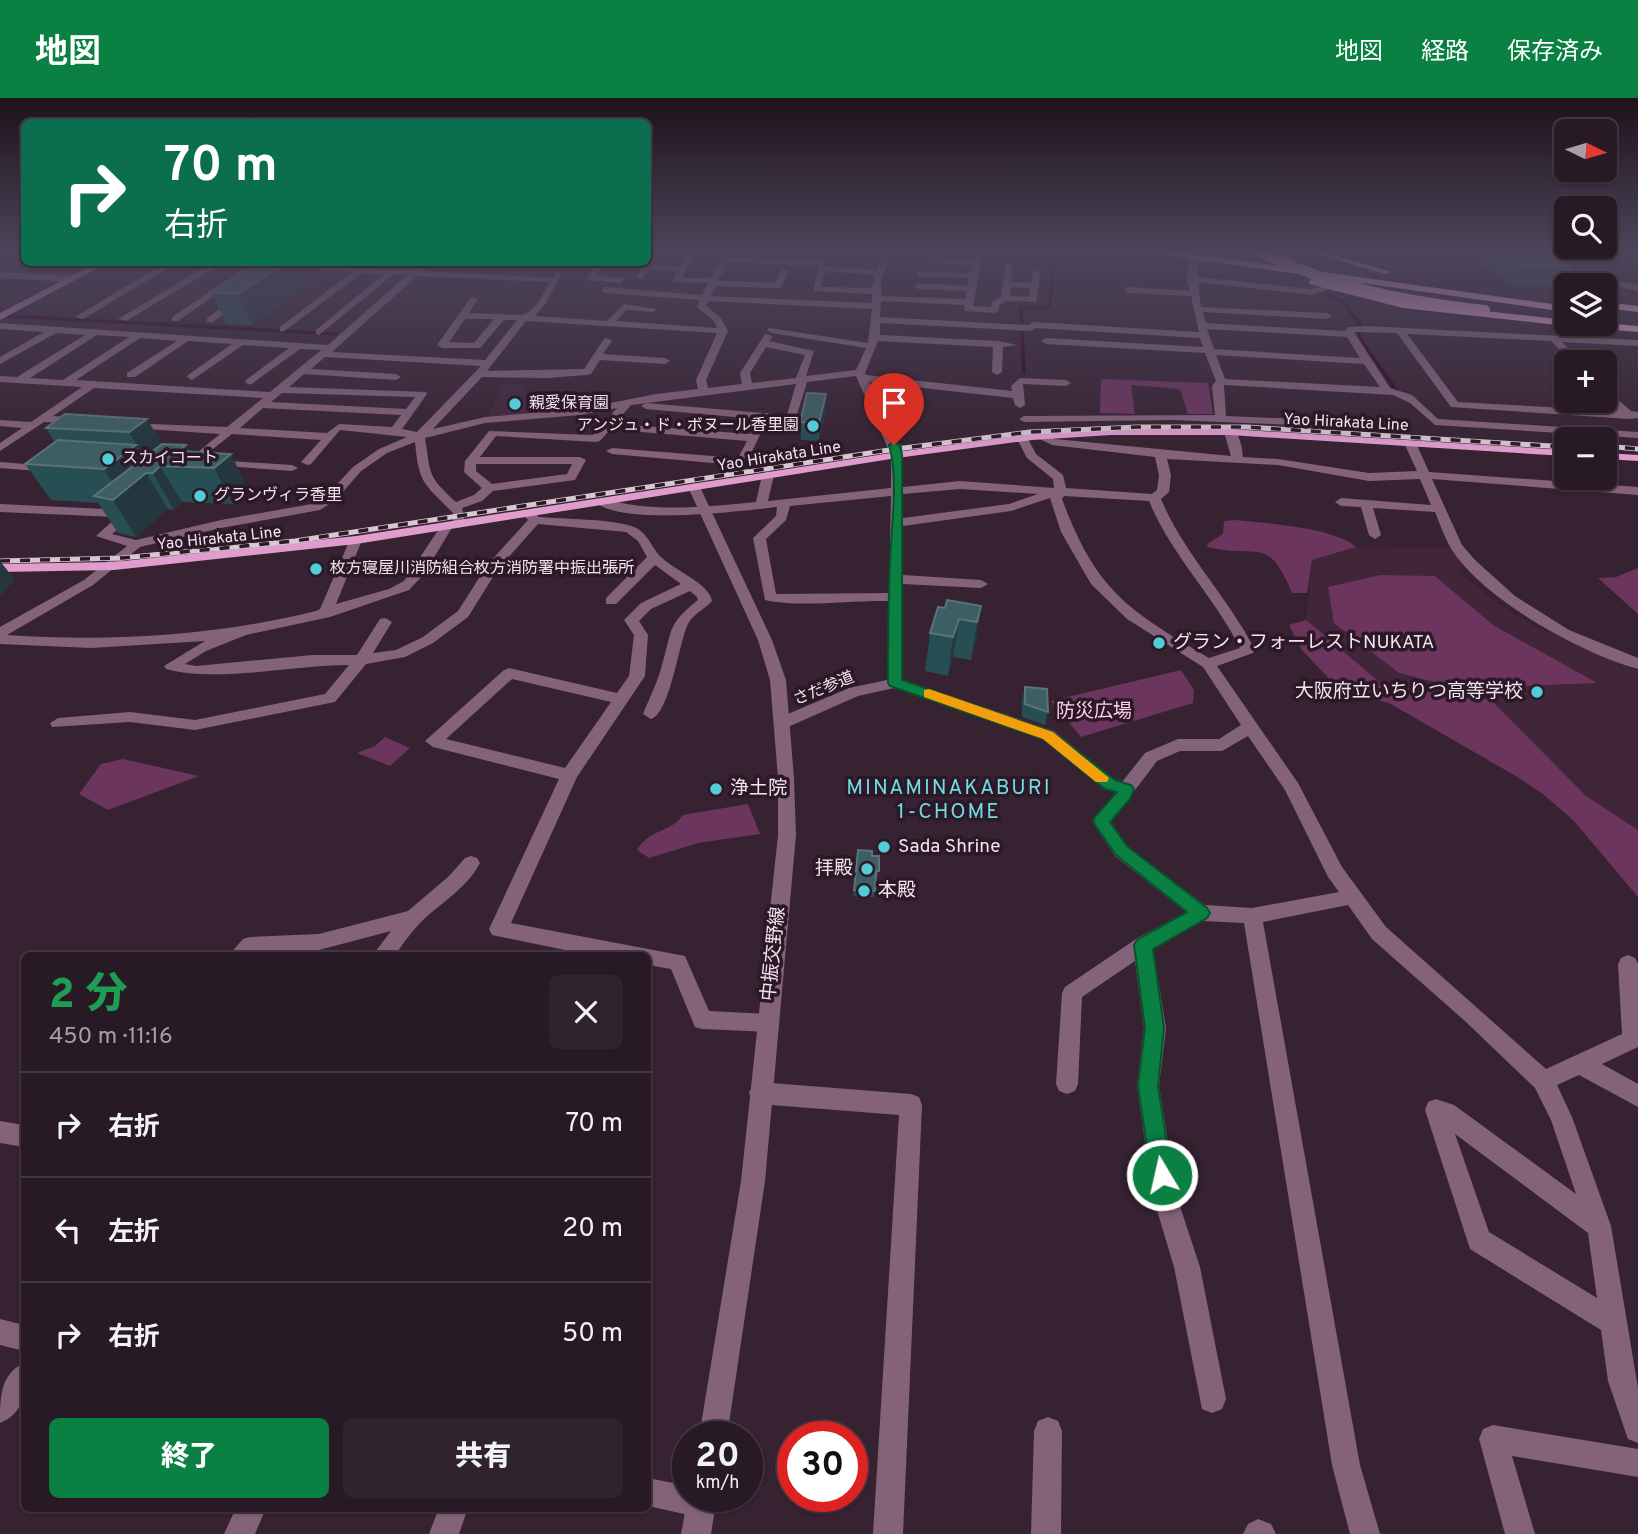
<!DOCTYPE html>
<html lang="ja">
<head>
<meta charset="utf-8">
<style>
  :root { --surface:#281a25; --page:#30232d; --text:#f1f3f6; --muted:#a5a1a7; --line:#443842; --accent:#0b8043 }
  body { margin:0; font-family:Overpass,"Noto Sans JP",sans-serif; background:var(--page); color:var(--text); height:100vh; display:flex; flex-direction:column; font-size:26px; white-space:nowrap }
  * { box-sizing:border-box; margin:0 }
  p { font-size:23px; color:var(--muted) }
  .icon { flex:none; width:38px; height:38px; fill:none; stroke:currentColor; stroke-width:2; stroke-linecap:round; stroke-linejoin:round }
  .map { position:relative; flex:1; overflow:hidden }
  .details { position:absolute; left:21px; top:854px; width:630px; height:560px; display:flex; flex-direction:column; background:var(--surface); border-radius:10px; box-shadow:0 2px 5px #0004,0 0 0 2px var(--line) }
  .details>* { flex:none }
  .top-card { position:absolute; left:21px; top:21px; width:630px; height:147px; border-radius:10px; box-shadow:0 2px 5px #0004,0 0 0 2px var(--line); background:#0b6e4f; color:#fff; overflow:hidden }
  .needle { width:46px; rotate:95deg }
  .fabs { position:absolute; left:1554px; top:21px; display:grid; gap:14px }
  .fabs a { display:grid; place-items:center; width:63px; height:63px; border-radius:10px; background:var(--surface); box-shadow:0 2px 5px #0004,0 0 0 2px var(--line); font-size:35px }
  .speed { position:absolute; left:672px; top:1323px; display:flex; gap:14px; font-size:35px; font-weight:700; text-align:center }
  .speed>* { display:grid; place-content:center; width:91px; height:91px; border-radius:50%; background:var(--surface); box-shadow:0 2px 5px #0004,0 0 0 2px var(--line); line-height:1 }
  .speed small { font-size:18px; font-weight:400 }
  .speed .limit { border:10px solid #d22; background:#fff; color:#111 }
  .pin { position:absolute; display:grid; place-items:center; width:60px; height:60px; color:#fff; margin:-72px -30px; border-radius:50% 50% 50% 0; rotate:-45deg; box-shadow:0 0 7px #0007 }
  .pin .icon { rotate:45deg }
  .me { position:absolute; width:77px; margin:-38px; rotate:351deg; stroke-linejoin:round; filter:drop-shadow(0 0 5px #0008) }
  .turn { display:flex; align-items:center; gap:24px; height:147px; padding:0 28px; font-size:32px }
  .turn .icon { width:91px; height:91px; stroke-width:2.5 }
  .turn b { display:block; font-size:49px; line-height:60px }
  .round { display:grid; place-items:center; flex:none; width:74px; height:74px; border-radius:10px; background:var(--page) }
  .overview { display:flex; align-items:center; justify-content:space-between; height:119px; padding:0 28px }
  h1 { font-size:42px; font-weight:800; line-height:52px; color:#1e9e55 }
  .button { display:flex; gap:14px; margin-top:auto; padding:14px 28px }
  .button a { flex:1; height:80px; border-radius:10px; background:var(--accent); color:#fff; font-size:28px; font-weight:800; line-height:80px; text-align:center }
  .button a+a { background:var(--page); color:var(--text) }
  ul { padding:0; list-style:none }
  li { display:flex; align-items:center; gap:21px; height:105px; padding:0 28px; border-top:2px solid var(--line) }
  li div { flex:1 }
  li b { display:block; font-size:26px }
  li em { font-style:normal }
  header { display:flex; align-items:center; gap:42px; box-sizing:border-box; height:98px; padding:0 35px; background:var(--accent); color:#fff }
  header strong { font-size:33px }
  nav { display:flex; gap:38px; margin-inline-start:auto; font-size:24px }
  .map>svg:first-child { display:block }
</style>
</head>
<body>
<header>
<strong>地図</strong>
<nav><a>地図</a><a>経路</a><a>保存済み</a></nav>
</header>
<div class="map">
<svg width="1638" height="1436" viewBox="0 0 1638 1436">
  <rect width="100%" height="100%" fill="#362231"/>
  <path fill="#41263a" d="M502,287H525L527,318L488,320Z
    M1356,449L1451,450L1463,465L1460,475L1500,507L1534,528L1638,574V732L1586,698L1491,602L1382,586L1306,522L1312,462Z"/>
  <path fill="#6c355e" d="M1101,281L1208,285L1213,316H1188L1180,291L1131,287L1135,316L1100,315Z
    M1234,422C1264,425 1334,429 1356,449L1312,462L1307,495H1292C1267,435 1258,462 1208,449L1207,446L1223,436L1224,423Z
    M1638,470V516L1598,480L1616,479Z
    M1380,477L1435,478L1493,527L1597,585L1458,590L1399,575L1334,525L1328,489Z
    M1306,522L1382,586L1491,602L1586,698L1638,732V799L1574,723L1543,696L1514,677L1389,605L1361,598L1334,586L1302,552L1289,527Z
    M1181,572L1194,592L1193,605L1081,639L1051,603Z
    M385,639L410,650L390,668L357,655L375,648Z
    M123,661L199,678L108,712L79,696L101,666Z
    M748,706L760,736L698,745L649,760L637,752C650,730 669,736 683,717Z"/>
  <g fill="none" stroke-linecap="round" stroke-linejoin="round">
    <path stroke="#320029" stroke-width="3.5" d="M1243,154L1342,164L1475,155
      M1323,195L1343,204L1360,227L1359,239L1396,292
      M8,218L336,236
      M1024,274L1021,210H1046L1050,207L1053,166L1063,154"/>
    <path fill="#84637a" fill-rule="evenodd" d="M0,154H24V157L0,156Z
      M688,154H696L682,180H711L724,154H732L730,159L823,164L827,168L877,172L884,154H892L881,183V198L965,201L967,193L918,191L914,188L918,185L968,188L969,180L920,179L916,176L920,173L970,175L972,168L919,163L923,161L973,163L974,157L978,155L982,157L973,208L991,209L992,204L1001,199L1006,162L1013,164L1011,184L1031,185L1034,170L1041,172L1036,204L1007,203L999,207V212L995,215L965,213L964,207L881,203L880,219L1028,227L1034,224L1199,234L1191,198L1128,195L1124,192L1128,189L1190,193L1187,181L1190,158L1194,156L1198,158V179L1311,191L1330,187L1334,190L1311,197L1198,184L1201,209L1327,215L1332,218L1327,221L1203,214L1206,225L1345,233L1349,229L1367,228L1638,242V248L1562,244L1582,264H1572L1551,243L1407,236L1458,304L1618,313L1605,299V290L1631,313L1638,314V320L1629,321L1451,309L1397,235L1354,234L1390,290L1412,297L1438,321L1638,334V340L1435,327L1410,305L1393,297L1224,287L1226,318L1392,325L1397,328L1392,331L1173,322L1024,324L1019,321L1024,318L1215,317L1212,288L1216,283L1205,255L1046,246L1041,243L1046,240L1203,249L1200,240L1036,230L1030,233L880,225V237L998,243L1017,247L1003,249L1002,274L997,277L992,274L993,249L878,243L865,275L866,277L1012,293L1011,288L1020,280L1066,282L1071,285L1066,288L1023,286L1025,307L1020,310L1015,307L1013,300L869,284L903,357V389L960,383L1054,390L1053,381L1027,360L1017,341L1023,338L1027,339L1036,356L1063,377L1066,390L1152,396L1157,392L1159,377L1155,359L1052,347L1036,339L1042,336L1055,341L1231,358L1224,334L1230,331C1240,334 1242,349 1243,359L1278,361L1369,375L1417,373L1404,345L1410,342L1416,345L1429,374L1638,389V397L1432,381L1462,447L1475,462L1515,498L1569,532L1638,560V571C1580,555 1482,501 1450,449C1444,438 1440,426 1435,414L1373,410L1381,437L1375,441L1369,437L1361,409L1341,408L1335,404L1341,400L1431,407L1420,381L1369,383L1278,367L1167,361L1171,377L1169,394L1161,401C1184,456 1228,499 1255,552L1253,555L1217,568L1298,685L1342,769L1386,829L1546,971L1622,936L1618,866L1621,860L1628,857L1635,860L1638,866V949L1602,966L1638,986V1009L1579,977L1557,987L1572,1019L1611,1128L1638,1290V1345L1628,1341L1608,1283L1601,1232L1470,1151L1425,1012L1428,1004L1436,1001L1454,1007L1576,1096L1551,1022L1535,990L1466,924L1372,841L1348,807L1263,824L1360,1367L1380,1436H1350L1332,1367L1244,825L1203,823L1153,851L1166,930L1159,988L1177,1099L1200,1169L1226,1301L1222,1311L1212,1315L1202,1311L1174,1169L1153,1099L1137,988L1144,930L1135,863L1082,899L1078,986L1075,993L1067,996L1059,993L1056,986L1062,895L1065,889L1136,841L1186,814L1115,758L1095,728L1092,723L1116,695L1104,691L1042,641L894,590L858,598L788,629H776L774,625L776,621L849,590L887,582L889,503C851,502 799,510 765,502L753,440L776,418L777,409C740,413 622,428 595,404L601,400C652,415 703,409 756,404L762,377L768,373L774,377L768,403L891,390V357L856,278L807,284L795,323L767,322L747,364L735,367L612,356L606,353L612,350L738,360L747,343L630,333L625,330L630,327L750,336L757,321L646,311L641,308L646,305L787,317L796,286L631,307L600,343L596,344L496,338L480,359H580L586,362L575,382L493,393L482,403L462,410L465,426L459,430L453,426V415C424,385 419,387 415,344L387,355L361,373L336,402L320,412L221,430L140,449L93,487L7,537C112,544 214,538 316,513L320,511L351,439H361L362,442L336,506L389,491L404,483L443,425H451L453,428L424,476L409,492L330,519L246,537L206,553L185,566L196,568L313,557H357L380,521L385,520L392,524L373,555L396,552L423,539L458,513L488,466L528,422L522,416L524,413H532L539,419C563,421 610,421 631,428C648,433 650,448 661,459C675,473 709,485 712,503C705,511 693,516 688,526C679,544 670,616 651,621L643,616C650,599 659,581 663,563C673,529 668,526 698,502L697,499L690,493L651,511L639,523L648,537L645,578L577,679L511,825L685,858L709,913L767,916L774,918L777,925L774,932L767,934L702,931L695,929L671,871L648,867V858H594L492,837L489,831L559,681L433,649L425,643L504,572L509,570L617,595L629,578L634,537L624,522L641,505L681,486L655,467L616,506H606V500L647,459L638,443L626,434L538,426L498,471L468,519L433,545L405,559L366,566L335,604L195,632L130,624L52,629L50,625L58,620L130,614L195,622L325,596L349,567C293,567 217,585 166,571L164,568L205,543L91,550L0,546V529L84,482L127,448L96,438L117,419L0,414V406L125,412L136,410V416L112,436L136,442L221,422L312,406L328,396L353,369L379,351L407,339L340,332L311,366L307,367L301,364L321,342L232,336L186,372L180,369L182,367L220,336L131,330L127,329V325L227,329L263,300L94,290L53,318L78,320L82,321V325L44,324L0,353V345L22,330L0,328V322L31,324L82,289L0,284V278L17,279L85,237L56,235L0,266V259L44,234L0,231V225L328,247L407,177L394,176L319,237L316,236V232L384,176L362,175L283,234L280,233V229L352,174L218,168L126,223L118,221L208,167L193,164H256L413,172L422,164H431L422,173L553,180L556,175H562L546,205L535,218L607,223L624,206L657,211L653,214L626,212L616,223L717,230L714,223L697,209L700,202L605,195L601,192L605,189L702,197L708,185L673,184L677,173L649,172L641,181L637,178L641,171L601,169L596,178L624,180L621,185L587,182L593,169L539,164L644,167L648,164V155L658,157L652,167L680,168ZM727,164L819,168L813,193L872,196V205L711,198L716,188L781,190L788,173L781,171L775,185L718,183ZM826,173L875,177L872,190L821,189ZM417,178L550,184C543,196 535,214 521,217L469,215L478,201L471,199L437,247L442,250H480L504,222H517L485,262L332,254ZM1011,189L1030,190L1029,199L1010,198ZM708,203L872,211L868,245L769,230L767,232L772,235L866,250L856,272L806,278L814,253L769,243L773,238L765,236L740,275L742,286L708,290L706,282L728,233L721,220L706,208ZM465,221H494L474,245L449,244ZM526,223L717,235L696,282L698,291L656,296L580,311L485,319L433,331L482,279L547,280L587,277L591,276L600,262L665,266L670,263L665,260L603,256L612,243L607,240L604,241L584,271L487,273ZM1207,231L1347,239L1360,260L1214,251ZM97,237L129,239L63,282L30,280ZM140,240L177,243L127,275V279H135L188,243L232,246L188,277L187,279L192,282L243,247L289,250L246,282L245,284L250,287L300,251L321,252L270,294L76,282ZM766,249L805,257L796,280L752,285L750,275ZM1216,257L1364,266L1380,289L1225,281ZM325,259L481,268L417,334L402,331L427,296L426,294L289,289L304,276L396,282L401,279L396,276L311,271ZM282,295L415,299L406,311L271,304ZM263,310L401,317L392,329L339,326L327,335L240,330ZM617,310L593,337L489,333L465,363L464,374L482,390L474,397L456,404C427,378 431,377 425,340L485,325L580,317ZM476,366H572L567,376L492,386L476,373ZM960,391L1038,396L1009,406L903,420V396ZM891,398L889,495L776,496L766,441L786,422L790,408ZM1064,398L1149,403C1171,457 1214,498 1240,550L1209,560C1128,512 1096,493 1062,401ZM1050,400L1061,434L1091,486L1127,521L1203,569L1241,627L1219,641H1178L1145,655L1122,684L1115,682L1054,633L903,582V486L981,490L988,486L981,482L903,477V428L1011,413ZM512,581L611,604L565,670L446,641ZM1248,638L1285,692L1328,779L1339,794L1252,810L1205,807L1127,748L1111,724L1157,663L1180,653H1222ZM1455,1036L1588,1135L1597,1200L1489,1134Z
      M1528,154H1537L1576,175L1638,187V193L1570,179Z
      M167,164H178L83,221L75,219Z
      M0,174L72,178L76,181L72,184L0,180Z
      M227,182L234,184L178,223H172V219Z
      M236,200L243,202L213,224H207V220Z
      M214,362L292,367L298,370L292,373L210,367L208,365Z
      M0,364L51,368L57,371L51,374L0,370Z
      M471,758L477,760L480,765C467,790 442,804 422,823C412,833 403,846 394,858H372L391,833L319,852L228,858L243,841L250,839L319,836L408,813L449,778L465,760Z
      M760,984L911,996L919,999L922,1007L903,1436H873L899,1017L760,1006L752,1002L749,995L752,988Z
      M0,1023L24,1027V1049L0,1045Z
      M0,1221L24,1227V1253L0,1247Z
      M24,1265C26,1289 27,1314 0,1325C0,1300 0,1276 24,1265Z
      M1048,1319L1058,1323L1062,1333L1061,1436H1031L1034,1333L1038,1323Z
      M1493,1327L1638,1351V1379L1512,1358L1535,1436H1505L1479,1341L1483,1331Z
      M648,1380L688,1388V1398H714L717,1405L712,1415L702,1420L648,1408Z
      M236,1410H266L255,1436H224Z
      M439,1410H468L459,1436H429Z
      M1258,1421L1271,1426L1276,1436H1243L1248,1426Z"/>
    <path fill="#84637a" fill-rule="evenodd" d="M694,385L700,389L772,542L786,582L794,680L796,737L765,1083L727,1339H699L741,1083L778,737V680L770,582L758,542L688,389Z
      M688,1398H717L711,1436H681Z"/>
    <path fill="#b783a8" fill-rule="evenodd" d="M98,164H109L0,222V215Z"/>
    <path fill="#df9ccc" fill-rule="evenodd" d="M1111,331H1230L1566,352V358L1230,337H1111L1032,342L897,360L356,446L114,472L0,474V466L114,464L356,438L897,354L1032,336Z
      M1605,355L1638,357V363L1605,361Z"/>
    <path fill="#ecaada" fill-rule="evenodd" d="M1160,154H1180L1566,208V214L1164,157Z
      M1310,154H1323L1392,174L1384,176Z
      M1312,181L1403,204L1566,222V226H1571L1566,228L1403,210L1309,186V182Z
      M1605,204L1638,208V214L1605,210Z
      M1605,225L1638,228V234L1576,229L1571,226Z"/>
    <defs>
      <path id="rail" d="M1605,348L1638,351
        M0,463L122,460L295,443L896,351L1030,334L1137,329H1246L1566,349"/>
    </defs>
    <use href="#rail" stroke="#d6c8d1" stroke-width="5"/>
    <use href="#rail" stroke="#2c1827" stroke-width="3.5" stroke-dasharray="10" stroke-linecap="butt"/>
    <path stroke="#ecaada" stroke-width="10" d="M1260,154C1332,189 1406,203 1485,212"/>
  </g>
  <path fill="#274e53" d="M1469,154H1547L1570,168L1558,188H1514L1467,157Z
    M323,177L252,227L226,226L211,194Z
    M826,314L819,343L801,342L800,324Z
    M147,321L162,346L189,353L249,392L233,406L182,404L174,412L168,411L136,439L118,435L98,405L51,402L25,366L55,345L46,330Z
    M981,508L975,546L971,562L953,559L948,578L925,573L930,535L945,510Z
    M1025,589L1048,614L1045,627L1022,619V602Z
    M872,758H879L878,779H876L874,799L853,798L854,792Z"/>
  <path fill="#24363e" d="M286,164H318L323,177L252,227L238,196Z
    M826,296V314L819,343V325Z
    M147,321L168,356L150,370L129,334Z
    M136,347L152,375H146L168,411L136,439L113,402L120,396L104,371Z
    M186,347L198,369L179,353Z
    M231,356L249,392L233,406L214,370Z
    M160,368L182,404L174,412L153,375Z
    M0,463L15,482L0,498Z
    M981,508L975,546L971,562L977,524Z
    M959,521L953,559L948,578L953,539Z"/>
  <path fill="#3d5e63" stroke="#597379" stroke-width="2" d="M1503,154H1547L1570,168H1525Z
    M258,164H286L238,196L211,194Z
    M807,295L826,296L819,325L800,324Z
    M65,316L147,321L129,334L46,330Z
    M58,342L136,347L104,371L25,366Z
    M162,346L186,347L179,353L231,356L214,370L160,368L153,375H146L113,402L94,398Z
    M947,502L981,508L977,524L959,521L953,539L930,535L938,509L945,510Z
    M1025,589L1047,591L1048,614L1025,606Z
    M858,752L872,753V758H879V773H876L875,793L854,792Z"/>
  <linearGradient id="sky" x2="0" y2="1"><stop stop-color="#1e131b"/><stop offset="0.43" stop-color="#4c445a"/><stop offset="1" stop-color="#4c445a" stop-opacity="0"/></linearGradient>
  <rect width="1638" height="355" fill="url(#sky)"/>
  <path fill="#0b8043" stroke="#07532c" stroke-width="2" d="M894,344L900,347L902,357V582L1053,634L1115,682L1131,687L1134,691L1130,701L1110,724L1127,748L1207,810L1210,815L1207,820L1153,851L1164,930L1158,988L1172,1077L1169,1085L1162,1088L1154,1085L1151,1077L1138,988L1145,930L1134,847L1137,842L1187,814L1116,757L1095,727L1093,723L1095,719L1117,694L1105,691L1043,641L890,588L888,585C888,545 888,505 890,466C891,430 899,381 889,347Z"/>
  <path fill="#f59e0b" d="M929,591L1053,634L1109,680L1107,684H1096L1043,641L924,599V592Z"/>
  <g fill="#52ccd6" stroke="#2c1827" stroke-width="2.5">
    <circle cx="515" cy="306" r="7"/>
    <circle cx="813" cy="328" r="7"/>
    <circle cx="108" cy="361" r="7"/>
    <circle cx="200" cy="398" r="7"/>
    <circle cx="316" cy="471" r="7"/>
    <circle cx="1159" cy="545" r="7"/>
    <circle cx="1537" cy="594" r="7"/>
    <circle cx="716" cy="691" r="7"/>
    <circle cx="884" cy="749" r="7"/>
    <circle cx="867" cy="771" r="7"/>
    <circle cx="864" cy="793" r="7"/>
  </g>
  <g text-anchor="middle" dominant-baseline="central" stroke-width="7" stroke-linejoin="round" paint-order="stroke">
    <g font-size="16" fill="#f2e4ed" stroke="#2c1827" text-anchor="start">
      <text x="529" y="306">親愛保育園</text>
      <text x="799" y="328" text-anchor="end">アンジュ・ド・ボヌール香里園</text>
      <text x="122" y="361">スカイコート</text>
      <text x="214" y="398">グランヴィラ香里</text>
      <text x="330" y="471">枚方寝屋川消防組合枚方消防署中振出張所</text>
    </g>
    <g font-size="16" fill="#f2e4ed" stroke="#2c1827">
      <text transform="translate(1346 325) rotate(3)">Yao Hirakata Line</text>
      <text transform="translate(779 359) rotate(-9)">Yao Hirakata Line</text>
      <text transform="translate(219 441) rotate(-6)">Yao Hirakata Line</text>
      <text transform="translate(824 591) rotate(-22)">さだ参道</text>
    </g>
    <g font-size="19" fill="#f2e4ed" stroke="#2c1827" text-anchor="start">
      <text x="1173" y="545">グラン・フォーレストNUKATA</text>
      <text x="1523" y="594" text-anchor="end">大阪府立いちりつ高等学校</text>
      <text x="730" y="691">浄土院</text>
      <text x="898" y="749">Sada Shrine</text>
      <text x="853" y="771" text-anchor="end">拝殿</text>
      <text x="878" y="793">本殿</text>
    </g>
    <g font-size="19" fill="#fad1ee" stroke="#2c1827">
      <text x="1094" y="614">防災広場</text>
    </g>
    <g font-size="19" fill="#f2e4ed" stroke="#2c1827">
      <text transform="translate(774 856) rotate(-84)">中振交野線</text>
    </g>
    <g font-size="21" letter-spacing="2" fill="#70dbe4" stroke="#2c1827">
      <text x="949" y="690">MINAMINAKABURI<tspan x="949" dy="24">1-CHOME</tspan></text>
    </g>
  </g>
</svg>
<div class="fabs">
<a><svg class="needle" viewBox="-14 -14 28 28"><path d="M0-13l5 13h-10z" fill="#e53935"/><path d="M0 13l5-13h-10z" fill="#a5a1a7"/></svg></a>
<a><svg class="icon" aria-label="search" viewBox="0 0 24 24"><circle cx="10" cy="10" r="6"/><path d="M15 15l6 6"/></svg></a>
<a><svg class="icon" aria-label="layers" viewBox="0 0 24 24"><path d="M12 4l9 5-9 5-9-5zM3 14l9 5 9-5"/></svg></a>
<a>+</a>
<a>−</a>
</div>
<div class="speed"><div>20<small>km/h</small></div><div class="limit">30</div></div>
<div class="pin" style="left:894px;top:347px;background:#d93025"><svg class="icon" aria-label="arrive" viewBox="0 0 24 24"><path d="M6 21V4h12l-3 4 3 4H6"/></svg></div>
<svg class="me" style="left:1162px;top:1077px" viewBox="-20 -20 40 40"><circle r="17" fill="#0b8043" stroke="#fff" stroke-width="3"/><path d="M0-11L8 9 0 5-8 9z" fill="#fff"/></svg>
<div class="top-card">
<div class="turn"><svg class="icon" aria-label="right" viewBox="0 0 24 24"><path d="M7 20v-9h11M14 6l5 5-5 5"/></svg><div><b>70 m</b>右折</div></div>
</div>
<section class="details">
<div class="overview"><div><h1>2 分</h1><p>450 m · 11:16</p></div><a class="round"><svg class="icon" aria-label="close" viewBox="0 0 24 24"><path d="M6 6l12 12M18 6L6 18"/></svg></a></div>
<ul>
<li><svg class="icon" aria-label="right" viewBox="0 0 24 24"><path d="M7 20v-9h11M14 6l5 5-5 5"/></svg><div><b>右折</b></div><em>70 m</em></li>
<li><svg class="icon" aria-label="left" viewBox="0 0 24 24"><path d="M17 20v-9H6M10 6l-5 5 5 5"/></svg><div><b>左折</b></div><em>20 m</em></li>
<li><svg class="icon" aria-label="right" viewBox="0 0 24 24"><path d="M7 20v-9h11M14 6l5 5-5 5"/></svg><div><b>右折</b></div><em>50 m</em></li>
</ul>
<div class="button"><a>終了</a><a>共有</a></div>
</section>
</div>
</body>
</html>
